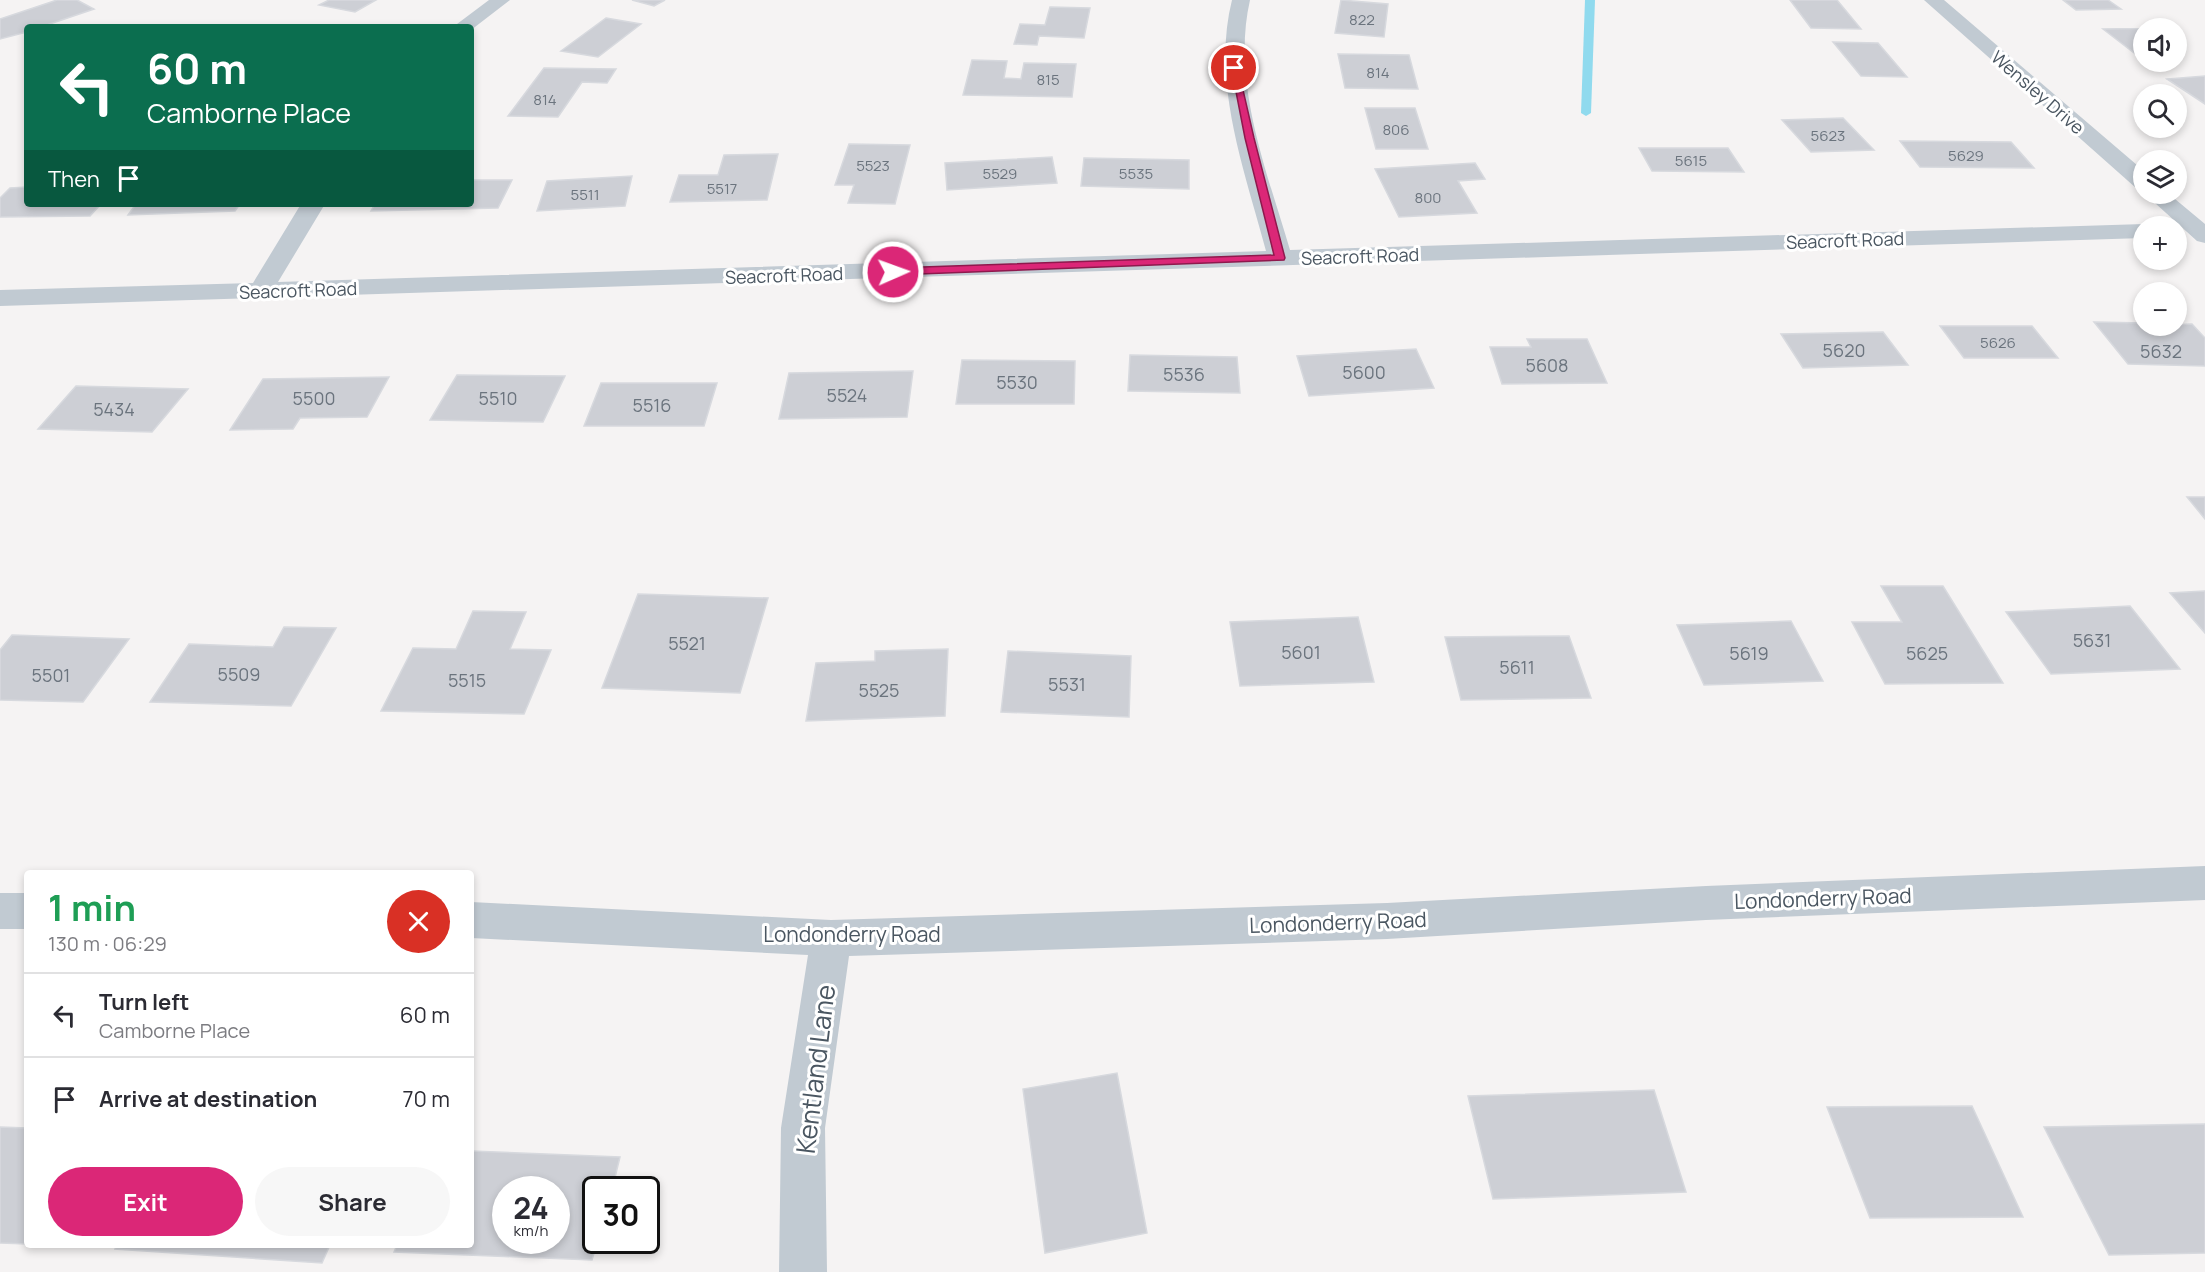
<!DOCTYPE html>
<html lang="en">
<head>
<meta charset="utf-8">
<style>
  :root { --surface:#fff; --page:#f7f7f7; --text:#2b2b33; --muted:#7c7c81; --line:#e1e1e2; --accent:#db2777 }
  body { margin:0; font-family:Manrope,sans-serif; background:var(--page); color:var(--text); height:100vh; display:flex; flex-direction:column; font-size:22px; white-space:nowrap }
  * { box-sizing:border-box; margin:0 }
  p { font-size:20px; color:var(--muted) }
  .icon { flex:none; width:33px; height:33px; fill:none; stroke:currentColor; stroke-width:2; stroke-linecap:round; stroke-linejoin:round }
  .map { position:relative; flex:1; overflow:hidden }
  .panel { position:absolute; left:24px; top:870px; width:450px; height:378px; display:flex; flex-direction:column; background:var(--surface); border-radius:6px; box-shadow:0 3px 9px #0003 }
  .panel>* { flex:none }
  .hud { position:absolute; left:24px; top:24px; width:450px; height:183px; border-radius:6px; box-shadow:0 3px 9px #0003; background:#0b6e4f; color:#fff; overflow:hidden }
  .tools { position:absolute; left:2133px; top:18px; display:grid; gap:12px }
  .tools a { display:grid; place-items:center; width:54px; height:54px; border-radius:50%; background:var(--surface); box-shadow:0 3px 9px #0003; font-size:30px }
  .speed { position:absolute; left:492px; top:1176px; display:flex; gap:12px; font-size:30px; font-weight:700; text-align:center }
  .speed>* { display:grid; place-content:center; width:78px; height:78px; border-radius:50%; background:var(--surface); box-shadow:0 3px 9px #0003; line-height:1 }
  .speed small { font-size:15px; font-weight:400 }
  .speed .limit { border:3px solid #111; border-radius:9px; background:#fff; color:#111 }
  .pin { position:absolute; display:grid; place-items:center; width:51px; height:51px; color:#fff; margin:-26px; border:3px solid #fff; border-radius:50%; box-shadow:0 2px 6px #0007 }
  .me { position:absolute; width:66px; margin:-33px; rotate:88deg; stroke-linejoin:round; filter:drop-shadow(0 0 4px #0008) }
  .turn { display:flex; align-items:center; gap:21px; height:126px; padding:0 24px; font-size:27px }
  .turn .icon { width:78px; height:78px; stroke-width:2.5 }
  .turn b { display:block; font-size:42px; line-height:51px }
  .then { display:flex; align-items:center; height:57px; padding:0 24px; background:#0003; gap:12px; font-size:22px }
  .round { display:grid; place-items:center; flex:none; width:63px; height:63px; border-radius:32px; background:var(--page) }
  .head { display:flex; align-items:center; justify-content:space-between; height:102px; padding:0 24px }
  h1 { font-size:36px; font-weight:700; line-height:45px; color:#1e9e55 }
  .action { display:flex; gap:12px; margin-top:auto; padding:12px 24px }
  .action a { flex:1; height:69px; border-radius:36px; background:var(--accent); color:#fff; font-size:24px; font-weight:700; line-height:69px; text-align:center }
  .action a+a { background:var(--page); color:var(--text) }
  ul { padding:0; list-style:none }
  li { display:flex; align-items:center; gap:18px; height:84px; padding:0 24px; border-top:2px solid var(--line) }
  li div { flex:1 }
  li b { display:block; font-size:22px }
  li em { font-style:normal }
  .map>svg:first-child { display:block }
</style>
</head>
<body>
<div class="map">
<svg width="2205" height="1272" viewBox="0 0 2205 1272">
  <rect width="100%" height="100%" fill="#f5f3f3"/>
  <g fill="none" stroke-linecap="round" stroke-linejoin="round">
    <path fill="#90daee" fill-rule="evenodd" d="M1585,0H1595L1591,113L1586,116L1581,113Z"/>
  </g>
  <path fill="#cdcfd5" stroke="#d7d9de" stroke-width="1.5" fill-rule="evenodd" d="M57,0H77L94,9L41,27H27V32L0,39V19Z
    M329,0H376L355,12L319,5Z
    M632,0H665L654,6Z
    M1341,0L1388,4L1384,37L1335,33Z
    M1790,0H1837L1861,29L1811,28Z
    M2063,0H2108L2121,9L2076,10Z
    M1050,7L1090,8L1084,38L1039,36L1037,45L1014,44L1020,24L1045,25Z
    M606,18L641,24L598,57L561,51Z
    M2144,28V59H2142L2103,29L2165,28H2166Z
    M1833,42L1878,43L1907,77L1861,76Z
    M1338,54L1409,55L1418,89L1345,88Z
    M972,60L1007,61L1004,78L1021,79L1024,63L1076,64L1072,97L963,95Z
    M544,68L616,69L607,83L582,82L558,117L508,116Z
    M2205,76V104L2167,79Z
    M1365,108H1415L1428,149H1376Z
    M1843,118L1874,150L1811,152L1782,120Z
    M1900,141L2011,142L2034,168L1920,167Z
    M849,144L910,145L895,204L848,203L854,185H835Z
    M1639,148H1728L1744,172L1652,171Z
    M778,154L767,200L670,202L679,175H718L724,155Z
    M1052,157L1057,183L947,190L945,163Z
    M1084,158L1189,160V189L1081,186Z
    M1475,163L1485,179L1458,181L1477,213L1399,217L1375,169Z
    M632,176L625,206L537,211L547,181Z
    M471,180H512L498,208L371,211L375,204H471Z
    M27,187V204H101L90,216L0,217V198L10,188Z
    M136,204H240L235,211L128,215Z
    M2094,322L2144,323V326L2192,324L2205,338V366L2128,364Z
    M1940,326H2032L2058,358H1964Z
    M1883,332L1908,365L1803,368L1781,334Z
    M1527,339H1587L1607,383L1502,384L1490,347H1531Z
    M1416,349L1434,388L1309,396L1297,356Z
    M1130,355L1237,357L1240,393L1128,391Z
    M962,360L1075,361L1074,404H956Z
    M913,371L907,417L779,419L789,373Z
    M457,375L565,376L543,422L430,420Z
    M389,377L367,417L300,418L293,429L230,430L263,379Z
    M601,383H717L704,426H584Z
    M76,386L188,389L152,432L38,429Z
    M2187,497H2205V519Z
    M1881,586H1943L2003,683L1885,684L1852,622H1902Z
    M2205,591V633L2170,593Z
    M638,594L768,598L740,693L602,688Z
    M2130,606L2180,669L2051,674L2006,612Z
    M473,611L526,612L510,649L551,650L524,714L381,711L413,648L456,649Z
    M1358,617L1374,682L1240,686L1230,622Z
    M1791,621L1823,681L1704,685L1677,625Z
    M284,627L336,628L291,706L150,702L189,644L273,647Z
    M12,635L129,639L83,702L0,700V650Z
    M1569,636L1591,698L1461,700L1445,637Z
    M948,649L945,716L806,721L816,663L875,661V651Z
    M1008,651L1131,656L1129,717L1001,712Z
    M1117,1073L1147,1233L1045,1253L1023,1089Z
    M1654,1090L1686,1192L1493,1199L1468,1096Z
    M1972,1106L2023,1217L1870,1218L1827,1107Z
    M2205,1124V1253L2109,1255L2044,1127Z
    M0,1127L27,1128V1244L0,1243Z
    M471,1151L620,1157L612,1190H596V1240H598L592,1260L394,1252L397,1245H471ZM506,1190H556V1240H506Z
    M117,1245H330L322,1263L115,1249Z"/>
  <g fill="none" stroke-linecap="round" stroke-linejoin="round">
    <path fill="#c1cad2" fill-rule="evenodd" d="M489,0H510L471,30V27H453Z
      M1232,0H1250C1231,83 1267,171 1290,250L2144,224L2153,226H2144V238L0,306V290L253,283L301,204H325L278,282L1266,251C1245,171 1211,83 1232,0Z
      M1924,0H1944L2144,171V190L2136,188Z
      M2145,194H2169L2205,224V243L2197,241Z
      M2205,866V900L1706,920L1387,939L849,956L825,1128L827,1272H779L781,1128L808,955L471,938V902L831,920L1387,903L1706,886Z
      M0,893H27V929H0Z"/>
  </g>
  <path fill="#db2777" stroke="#8e194d" stroke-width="1.5" d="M1231,66L1238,68L1254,138L1285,258L1284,260L893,275L888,272L893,268L1274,255L1245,138Z"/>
  <g text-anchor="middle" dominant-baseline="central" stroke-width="6" stroke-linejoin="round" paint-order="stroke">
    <g font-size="15" fill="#6b747e">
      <text x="1362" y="19">822</text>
      <text x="1378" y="72">814</text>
      <text x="1048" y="79">815</text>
      <text x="545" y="99">814</text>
      <text x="1396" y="129">806</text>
      <text x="1828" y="135">5623</text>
      <text x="1966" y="155">5629</text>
      <text x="1691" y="160">5615</text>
      <text x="873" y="165">5523</text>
      <text x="1000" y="173">5529</text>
      <text x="1136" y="173">5535</text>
      <text x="722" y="188">5517</text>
      <text x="585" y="194">5511</text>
      <text x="1428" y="197">800</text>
      <text x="1998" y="342">5626</text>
    </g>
    <g font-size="18" fill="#4a5661" stroke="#fff">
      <text transform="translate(2038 92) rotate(41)">Wensley Drive</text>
      <text transform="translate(1845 240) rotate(-2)">Seacroft Road</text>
      <text transform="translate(1360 256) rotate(-2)">Seacroft Road</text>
      <text transform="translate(784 275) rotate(-2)">Seacroft Road</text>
      <text transform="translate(298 290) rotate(-2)">Seacroft Road</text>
    </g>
    <g font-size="18" fill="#6b747e">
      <text x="1844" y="350">5620</text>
      <text x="2161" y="351">5632</text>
      <text x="1547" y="365">5608</text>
      <text x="1364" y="372">5600</text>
      <text x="1184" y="374">5536</text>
      <text x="1017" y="382">5530</text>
      <text x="847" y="395">5524</text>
      <text x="314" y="398">5500</text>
      <text x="498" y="398">5510</text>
      <text x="652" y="405">5516</text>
      <text x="114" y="409">5434</text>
      <text x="2092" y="640">5631</text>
      <text x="687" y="643">5521</text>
      <text x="1301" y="652">5601</text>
      <text x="1749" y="653">5619</text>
      <text x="1927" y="653">5625</text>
      <text x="1517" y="667">5611</text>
      <text x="239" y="674">5509</text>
      <text x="51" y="675">5501</text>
      <text x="467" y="680">5515</text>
      <text x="1067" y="684">5531</text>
      <text x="879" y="690">5525</text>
    </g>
    <g font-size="21" fill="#4a5661" stroke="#fff">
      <text transform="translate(1823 898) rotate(-2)">Londonderry Road</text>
      <text transform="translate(1338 922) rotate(-2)">Londonderry Road</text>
      <text x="852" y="934">Londonderry Road</text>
    </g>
    <g font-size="26" fill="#4a5661" stroke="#fff">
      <text transform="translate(815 1069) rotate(-83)">Kentland Lane</text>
    </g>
  </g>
</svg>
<div class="tools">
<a><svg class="icon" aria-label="sound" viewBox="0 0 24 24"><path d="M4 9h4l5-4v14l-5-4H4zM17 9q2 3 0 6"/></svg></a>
<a><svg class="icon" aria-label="search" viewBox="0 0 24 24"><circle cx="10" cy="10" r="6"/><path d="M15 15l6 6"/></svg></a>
<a><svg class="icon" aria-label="layers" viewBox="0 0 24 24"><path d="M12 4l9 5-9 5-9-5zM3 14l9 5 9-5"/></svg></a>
<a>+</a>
<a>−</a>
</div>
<div class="speed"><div>24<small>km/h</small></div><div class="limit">30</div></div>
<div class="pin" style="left:1234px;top:68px;background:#d93025"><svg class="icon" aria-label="arrive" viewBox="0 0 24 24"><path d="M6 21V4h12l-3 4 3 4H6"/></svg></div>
<svg class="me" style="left:893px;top:272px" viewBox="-20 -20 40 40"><circle r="17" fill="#db2777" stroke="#fff" stroke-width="3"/><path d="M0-11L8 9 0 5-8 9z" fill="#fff"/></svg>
<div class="hud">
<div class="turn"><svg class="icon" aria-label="left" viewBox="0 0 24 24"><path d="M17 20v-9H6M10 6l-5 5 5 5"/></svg><div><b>60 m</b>Camborne Place</div></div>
<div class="then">Then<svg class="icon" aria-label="arrive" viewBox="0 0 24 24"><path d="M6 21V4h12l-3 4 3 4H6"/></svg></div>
</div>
<section class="panel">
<div class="head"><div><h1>1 min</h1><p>130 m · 06:29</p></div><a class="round" style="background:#d93025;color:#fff"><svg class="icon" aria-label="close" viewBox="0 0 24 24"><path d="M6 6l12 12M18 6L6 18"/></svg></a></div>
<ul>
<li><svg class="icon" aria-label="left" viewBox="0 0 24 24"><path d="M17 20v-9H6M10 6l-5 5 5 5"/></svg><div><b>Turn left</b><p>Camborne Place</p></div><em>60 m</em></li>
<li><svg class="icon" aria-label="arrive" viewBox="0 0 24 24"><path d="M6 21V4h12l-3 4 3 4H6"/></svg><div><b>Arrive at destination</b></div><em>70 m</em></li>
</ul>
<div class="action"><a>Exit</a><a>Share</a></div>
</section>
</div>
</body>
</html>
